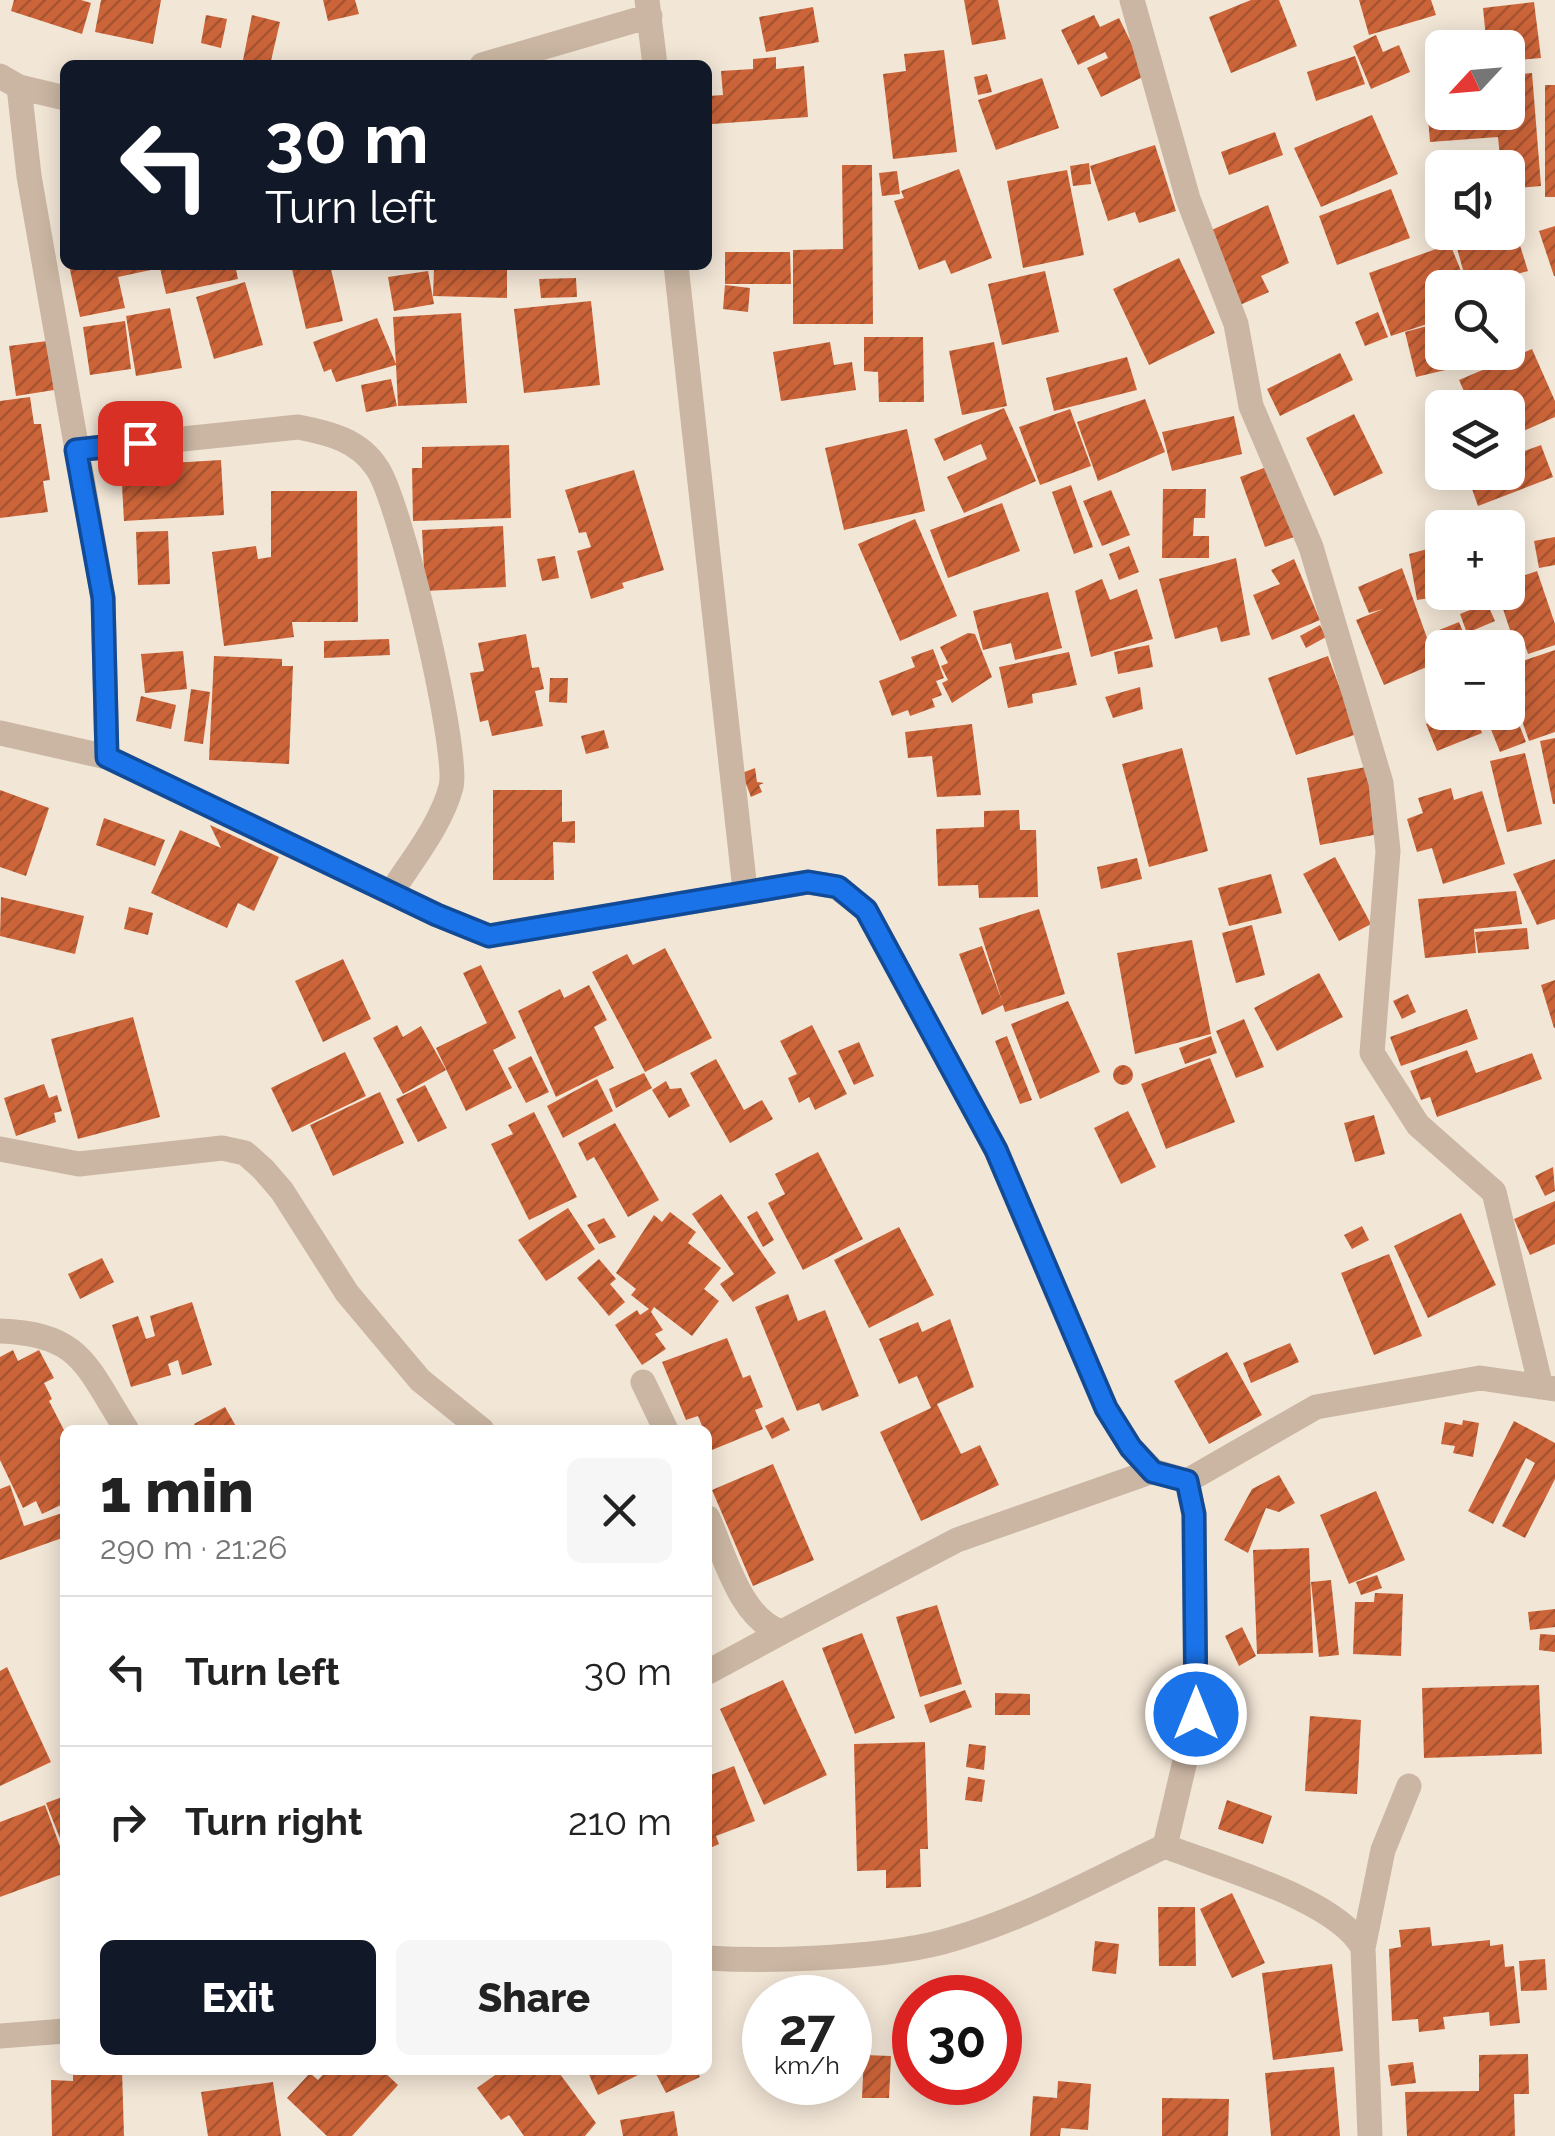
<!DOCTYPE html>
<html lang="en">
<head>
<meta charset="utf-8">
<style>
  :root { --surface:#fff; --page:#f6f6f6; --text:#222; --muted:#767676; --line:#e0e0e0; --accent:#111827 }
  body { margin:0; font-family:Raleway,sans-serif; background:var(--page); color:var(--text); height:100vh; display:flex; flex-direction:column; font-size:38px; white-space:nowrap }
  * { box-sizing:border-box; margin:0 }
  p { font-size:32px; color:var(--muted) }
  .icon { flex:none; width:55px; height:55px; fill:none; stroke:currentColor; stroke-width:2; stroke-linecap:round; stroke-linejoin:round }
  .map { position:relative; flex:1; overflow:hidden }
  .side { position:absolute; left:60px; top:1425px; width:652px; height:650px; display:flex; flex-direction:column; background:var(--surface); border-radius:15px; box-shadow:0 5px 25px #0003 }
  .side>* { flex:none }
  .banner { position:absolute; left:60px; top:60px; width:652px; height:210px; border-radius:15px; box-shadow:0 5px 25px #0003; background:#111827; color:#fff; overflow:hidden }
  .needle { width:65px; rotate:244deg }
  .fabs { position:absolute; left:1425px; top:30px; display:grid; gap:20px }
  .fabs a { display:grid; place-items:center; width:100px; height:100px; border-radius:15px; background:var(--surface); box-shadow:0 5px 25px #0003; font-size:50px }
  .speed { position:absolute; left:742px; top:1975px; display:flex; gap:20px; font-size:50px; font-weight:700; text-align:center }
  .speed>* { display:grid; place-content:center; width:130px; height:130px; border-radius:50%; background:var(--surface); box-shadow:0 5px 25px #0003; line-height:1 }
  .speed small { font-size:25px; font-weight:400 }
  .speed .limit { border:15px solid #d22; background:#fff; color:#111 }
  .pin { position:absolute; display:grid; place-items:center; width:85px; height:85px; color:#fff; margin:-42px; border-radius:20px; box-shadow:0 5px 15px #0006 }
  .me { position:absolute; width:110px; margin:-55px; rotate:0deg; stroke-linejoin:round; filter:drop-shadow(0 0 8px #0008) }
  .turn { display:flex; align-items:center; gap:35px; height:210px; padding:0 40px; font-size:45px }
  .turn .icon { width:130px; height:130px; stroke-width:2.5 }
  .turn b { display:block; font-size:70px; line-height:85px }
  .round { display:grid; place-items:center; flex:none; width:105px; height:105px; border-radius:15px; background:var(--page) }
  .summary { display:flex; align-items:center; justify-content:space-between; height:170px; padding:0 40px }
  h1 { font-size:60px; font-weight:800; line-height:75px }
  .button { display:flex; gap:20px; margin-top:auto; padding:20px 40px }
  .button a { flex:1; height:115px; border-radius:15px; background:var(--accent); color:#fff; font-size:40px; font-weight:800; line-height:115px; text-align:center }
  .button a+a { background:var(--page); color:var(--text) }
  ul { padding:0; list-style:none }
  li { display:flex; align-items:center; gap:30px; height:150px; padding:0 40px; border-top:2px solid var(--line) }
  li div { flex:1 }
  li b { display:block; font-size:38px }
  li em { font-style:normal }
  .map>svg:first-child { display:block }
</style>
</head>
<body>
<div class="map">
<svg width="1555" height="2136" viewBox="0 0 1555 2136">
  <defs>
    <pattern id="building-hatch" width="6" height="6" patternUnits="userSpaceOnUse" patternTransform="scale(2.5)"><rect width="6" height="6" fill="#cc6439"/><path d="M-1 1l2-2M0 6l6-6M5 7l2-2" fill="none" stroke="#a65330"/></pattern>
  </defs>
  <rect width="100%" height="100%" fill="#f2e6d6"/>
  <path fill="url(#building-hatch)" d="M14,0H81L91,3L82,34L11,11Z
    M101,0H161L153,44L95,32Z
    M323,0H355L359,14L328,21Z
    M964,0H998L1006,39L972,45Z
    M1251,0H1279L1297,46L1231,73L1209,17Z
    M1359,0H1431L1436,15L1369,35Z
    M1534,2L1541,58L1508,61V48H1487L1483,8Z
    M813,7L819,42L766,52L759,17Z
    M206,15L227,19L221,48L201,43Z
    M252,15L280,22L270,65H242Z
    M1094,15L1100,27L1119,18L1147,75L1101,97L1087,68L1108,58L1105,52L1078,65L1061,30Z
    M1376,35L1383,52L1399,45L1410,72L1371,89L1353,46Z
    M944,50L957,152L893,159L883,74L906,71L904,54Z
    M1355,56L1365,84L1316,101L1307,72Z
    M776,57V69L804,66L808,117L712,124L709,96L723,95L721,71L753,69V59Z
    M1532,73L1541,186L1508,189V168H1501L1498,137L1430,142L1425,81L1442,80V112H1508V75Z
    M987,74L992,92L978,95L974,77Z
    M1042,78L1059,128L996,150L978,100Z
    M1545,85H1555V197H1545Z
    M1372,115L1398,174L1321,207L1294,148Z
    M1275,132L1283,155L1229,175L1221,152Z
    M1155,145L1176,211L1139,223L1135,212L1108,221L1090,166Z
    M1089,163L1091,184L1073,186L1070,166Z
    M842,165H872L873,324H793V250L843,249Z
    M959,169L992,258L951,274L945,260L919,270L894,201L904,198L901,191Z
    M1067,170L1084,255L1023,268L1007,181Z
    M897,171L900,194L882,196L879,173Z
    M1391,189L1410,238L1337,265L1319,216Z
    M1268,205L1289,263L1261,276L1269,292L1240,305L1207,232Z
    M1513,223L1528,271L1468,288L1455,241L1482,232H1508V225Z
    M1555,226V276H1554L1539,231Z
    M1450,244L1464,278L1442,288V319L1391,336L1369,273Z
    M725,252H790L791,284H725Z
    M1179,258L1215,333L1149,365L1113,289Z
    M69,265H235L238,279L166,294L160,268L118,277L125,308L80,317Z
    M291,265H330L343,321L306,329Z
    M457,265H507V298L433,296L434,269H457Z
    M428,271L434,304L394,311L388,277Z
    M1045,271L1059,332L1002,345L988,284Z
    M576,278L577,297L541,298L539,279Z
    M245,282L263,345L214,359L196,297Z
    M725,285L750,288L748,312L723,309Z
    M591,301L600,385L524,393L514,309Z
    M170,308L182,368L136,376L126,316Z
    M1378,312L1388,337L1365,346L1355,322Z
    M461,313L467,403L398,406L396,365L336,382L331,369L324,372L313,342L377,318L396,364L393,317Z
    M125,321L131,369L90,375L83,327Z
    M1442,322V352H1477L1479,362L1416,377L1405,332Z
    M864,337H923L924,402H879L878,372L864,371Z
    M47,341L54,390L16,396L9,346Z
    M830,342L834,365L852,362L856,390L781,401L773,352Z
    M994,342L1007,406L962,415L949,351Z
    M1532,349L1555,401V417L1508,438V408L1471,407L1459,380Z
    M1340,353L1353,380L1280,416L1267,389Z
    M1127,357L1137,390L1054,411L1046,378Z
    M391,379L397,406L366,412L361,385Z
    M30,397L34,424H41L50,480L43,481L48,512L0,518V401Z
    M1145,399L1165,452L1098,481L1077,422Z
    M1004,408L1036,481L964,513L947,477L987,459L981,444L944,461L934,439Z
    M1070,409L1091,466L1040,485L1019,427Z
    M1354,414L1383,473L1334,496L1306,438Z
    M1234,416L1242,454L1172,471L1162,432Z
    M907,429L925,511L844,530L825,448Z
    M509,445L511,518L413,521L412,468H422V447Z
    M1541,445L1553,477L1478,506L1466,472H1508V457Z
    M221,460L224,515L124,521L121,466Z
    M1269,466L1294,537L1265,547L1240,477Z
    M634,470L664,570L622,583L624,588L591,599L577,551L591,547L586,532L579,533L565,490Z
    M1071,485L1093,547L1074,554L1052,492Z
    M1163,489H1206L1205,518H1194L1193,536H1209V558H1162Z
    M1111,490L1130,535L1102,546L1083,501Z
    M271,491H357L358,622H292L294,637L224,646L212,552L256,546L258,559L271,557Z
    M1002,503L1020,551L948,578L930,530Z
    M915,519L957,616L900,641L858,544Z
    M503,526L506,587L425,591L422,530Z
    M168,531L170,584L138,585L136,532Z
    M1555,537V565L1539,568L1534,541Z
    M1442,545V596L1417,600L1409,554Z
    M1129,546L1139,572L1119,580L1109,554Z
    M555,556L559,578L542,581L537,559Z
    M1236,558L1250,635L1221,642L1217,627L1175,639L1159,579Z
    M1294,559L1320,620L1272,640L1253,595L1280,584L1271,570Z
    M1402,568L1436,663L1384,685L1356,620L1383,609L1369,613L1358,587Z
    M1537,571L1555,624V645L1528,654L1522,636L1513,639L1503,609L1512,606L1508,581Z
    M1102,579L1110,600L1137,589L1153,639L1091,657L1075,591Z
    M1048,592L1062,648L1015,660L1011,643L983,650L973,611Z
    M1487,603L1495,621L1467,633L1460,614Z
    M1459,622L1466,639L1490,630L1496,648H1442V658L1432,633Z
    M1320,625L1326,637L1306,648L1300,636Z
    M968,633L975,634L992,677L952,703L942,683L948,680L941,666L948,663L940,647Z
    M526,634L532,668L539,667L544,689L535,691L543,726L492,736L488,720L480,722L470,673L484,671L478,643Z
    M389,639L390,655L324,658V641Z
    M1149,645L1153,667L1118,674L1114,652Z
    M933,649L944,678L936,681L942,695L932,699L935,707L910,716L908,710L892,716L879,681L915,667L911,657Z
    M1555,650V732L1529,741L1508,680V666Z
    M183,651L187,689L145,693L141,654Z
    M1069,652L1077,685L1032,694L1033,703L1008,708L999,667Z
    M214,656L282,659V666H293L289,764L209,760Z
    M1328,656L1357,734L1296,755L1268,678Z
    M550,678H568L567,703L549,702Z
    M1140,687L1143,709L1113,718L1105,697Z
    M191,689L210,692L203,744L184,741Z
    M141,696L176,705L171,729L136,721Z
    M1508,697L1526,742L1500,752L1484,712H1508Z
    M1452,712H1474L1482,733L1437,751L1426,724Z
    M972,724L981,795L937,797L932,756L908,758L905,732Z
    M604,730L609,748L586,754L581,736Z
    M1555,738V804H1553L1540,741Z
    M1182,748L1208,851L1149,867L1122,764Z
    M1525,753L1542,824L1507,832L1490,761Z
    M1366,767L1379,834L1320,845L1307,778Z
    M755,768L757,782L764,783L759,785L762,792L751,797L742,773Z
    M1451,788L1454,800L1482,791L1505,864L1443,884L1432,848L1417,852L1407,819L1423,813L1418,798Z
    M0,790L49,808L26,876L0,867Z
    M493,790H562V822L575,821V843L553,842L554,880H493Z
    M1019,810L1020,830H1036L1038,897L979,898L978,885L938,886L936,829L984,827V811Z
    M104,818L165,840L155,866L96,845Z
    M210,825L279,857L254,911L238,903L227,928L151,893L180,830L221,848Z
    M1335,857L1371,924L1339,941L1303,874Z
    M1137,858L1142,879L1101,889L1097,867Z
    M1555,859V919L1537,925L1513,874Z
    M1271,874L1282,913L1229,926L1218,888Z
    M1516,891L1522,924L1474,929L1476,953L1425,958L1418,899Z
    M1,897L84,916L75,954L0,936Z
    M129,907L153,913L148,935L124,929Z
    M1039,909L1065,994L1005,1012L1003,1005L982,1015L959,954L982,946L1002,1001L979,928Z
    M1252,925L1265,975L1236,983L1222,933Z
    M1527,928L1529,949L1478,953L1475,932Z
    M1192,940L1211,1034L1135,1054L1117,953Z
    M665,948L712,1038L645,1072L592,972L627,954L633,965Z
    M343,959L371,1019L323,1042L295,981Z
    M481,965L516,1038L493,1050L512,1088L466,1111L436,1048L487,1023L463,973Z
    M1319,973L1343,1017L1277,1051L1254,1008Z
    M1555,980V1028H1554L1541,985Z
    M589,985L607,1020L594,1027L614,1068L556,1097L518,1011L560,989L564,998Z
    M1408,994L1416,1012L1402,1019L1393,1001Z
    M1068,1001L1100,1072L1040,1099L1011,1024Z
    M1467,1009L1478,1039L1401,1066L1390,1037Z
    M133,1017L160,1117L78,1139L51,1039Z
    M1244,1019L1264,1067L1236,1078L1216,1031Z
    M397,1025L403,1037L421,1026L446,1070L403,1094L373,1038Z
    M812,1025L847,1094L815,1110L809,1097L799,1103L788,1078L797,1074L780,1041Z
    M1007,1036L1032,1100L1020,1104L995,1041Z
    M1211,1036L1217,1053L1185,1064L1179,1048Z
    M859,1042L874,1076L854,1085L838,1051Z
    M1467,1050L1476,1073L1532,1053L1542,1079L1437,1117L1430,1097L1421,1100L1410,1071Z
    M345,1052L366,1096L292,1132L271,1088Z
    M531,1056L549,1092L526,1103L508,1068Z
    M1210,1058L1235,1122L1166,1149L1141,1084Z
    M716,1059L744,1110L762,1100L773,1119L730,1143L690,1073Z
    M1113 1075a10 10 0 1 1 20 0a10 10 0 1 1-20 0Z
    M644,1073L652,1088L616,1108L609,1089Z
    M597,1079L613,1111L563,1138L547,1106Z
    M666,1081L670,1089L681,1088L690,1106L669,1118L652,1090Z
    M44,1084L49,1098L57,1095L62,1111L54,1113L56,1122L16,1136L4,1098Z
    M425,1085L447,1128L418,1142L396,1099Z
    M380,1092L404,1143L333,1176L310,1125Z
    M1128,1111L1156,1167L1121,1184L1094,1128Z
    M534,1112L577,1197L529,1220L491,1144L513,1134L508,1125Z
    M1374,1115L1385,1154L1355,1162L1344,1123Z
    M615,1123L659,1200L628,1217L594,1157L587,1161L578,1143Z
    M818,1152L863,1239L803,1270L768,1203L785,1194L775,1174Z
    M1553,1167L1555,1191L1545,1196L1535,1176Z
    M721,1194L776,1273L733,1302L720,1284L734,1274L692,1214Z
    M1555,1201V1244L1530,1255L1514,1219Z
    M568,1208L595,1249L546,1281L518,1240Z
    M757,1211L774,1240L763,1247L747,1217Z
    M670,1212L696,1232L688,1243L721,1268L704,1289L719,1301L692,1336L654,1307L651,1312L663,1330L655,1334L666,1349L642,1365L615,1325L637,1310L640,1315L649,1309L631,1295L636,1289L616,1273L654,1215L662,1222Z
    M1461,1213L1496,1285L1428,1318L1394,1246Z
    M604,1218L616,1237L599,1244L587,1225Z
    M1362,1226L1369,1240L1352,1249L1344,1235Z
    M899,1227L934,1295L869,1328L834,1260Z
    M1389,1254L1422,1336L1374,1355L1341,1273Z
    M102,1258L114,1282L80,1299L68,1274Z
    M599,1259L616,1279L610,1284L625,1302L609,1316L577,1278Z
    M788,1294L798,1321L825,1310L859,1396L822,1411L819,1403L797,1411L755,1307Z
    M192,1302L212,1365L182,1375L178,1360L168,1364L171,1375L131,1387L112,1325L138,1316L146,1339L155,1336L150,1316Z
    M950,1319L974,1387L937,1404L961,1454L980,1445L999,1485L921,1521L880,1432L931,1408L917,1376L899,1384L879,1339L918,1322L922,1332Z
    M727,1338L743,1378L750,1375L763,1407L755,1410L763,1429L712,1450L698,1416L686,1420L662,1362Z
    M1290,1343L1299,1362L1251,1383L1243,1363Z
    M13,1350L18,1361L39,1350L54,1378L44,1383L52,1399L49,1401L65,1432V1503L42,1514L36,1501L23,1508L0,1460V1357Z
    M1227,1352L1262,1415L1209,1444L1174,1381Z
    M225,1407L237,1428L198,1430L194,1424Z
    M783,1417L790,1430L772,1439L765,1426Z
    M1463,1420L1479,1423L1473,1457L1453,1453L1455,1446L1441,1444L1445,1422L1462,1425Z
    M1514,1421L1555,1443V1479L1525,1538L1502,1526L1535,1463L1526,1458L1493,1524L1468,1511Z
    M773,1464L814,1560L753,1586L712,1490Z
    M1279,1475L1295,1503L1279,1512L1266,1508L1248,1553L1224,1540L1252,1489Z
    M10,1485L24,1526L62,1513L65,1537L0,1560V1489Z
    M1376,1491L1405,1560L1349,1584L1320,1515Z
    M1309,1548L1313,1653L1257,1654L1253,1550Z
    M1377,1575L1382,1588L1361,1595L1356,1582Z
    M1331,1580L1339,1655L1319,1657L1311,1582Z
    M1375,1593L1403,1594L1401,1656L1353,1654L1355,1602H1374Z
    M937,1605L962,1684L920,1697L896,1617Z
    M1555,1609V1627L1530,1630L1528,1612Z
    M1242,1627L1256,1656L1239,1666L1225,1636Z
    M862,1633L895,1718L855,1734L822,1648Z
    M1540,1634L1555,1635V1652L1539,1650Z
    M7,1667L51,1762L0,1786V1671Z
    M783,1680L827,1775L764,1805L720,1709Z
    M1539,1685L1542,1754L1424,1758L1422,1688Z
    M965,1690L972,1707L930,1723L924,1705Z
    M995,1693L1030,1694V1715H995Z
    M1310,1716L1361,1720L1357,1794L1305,1791Z
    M925,1742L928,1849H920L921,1887L886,1888V1870L857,1871L854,1744Z
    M969,1744L986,1746L984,1770L966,1767Z
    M734,1766L755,1821L716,1836L719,1844L708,1849V1776Z
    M968,1777L985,1780L982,1802L965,1800Z
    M65,1796V1851L46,1803Z
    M1227,1800L1272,1816L1263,1844L1218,1829Z
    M45,1805L65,1860V1873L0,1897V1822Z
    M1232,1893L1265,1963L1232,1978L1200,1909Z
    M1158,1907H1195L1196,1966H1159Z
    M1430,1927L1432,1946L1490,1940V1946L1503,1944L1505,1967L1514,1966L1520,2023L1490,2026L1489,2012L1443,2017L1445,2029L1419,2032L1418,2019L1392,2021L1389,1949L1401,1947L1399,1930Z
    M1095,1941L1119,1944L1116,1974L1092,1971Z
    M1545,1959L1547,1990L1521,1991L1519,1961Z
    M1332,1964L1343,2051L1273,2060L1262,1973Z
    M1528,2054L1529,2094H1514L1515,2136H1407L1405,2092L1479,2091V2055Z
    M864,2055L891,2056L889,2098H862Z
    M1413,2062L1416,2083L1391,2086L1388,2065Z
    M1334,2067L1340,2136H1271L1265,2073Z
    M73,2070H122L124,2136H52L51,2080L73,2081Z
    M327,2070H382L398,2085L352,2136H327L287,2098L310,2073L318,2080Z
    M502,2070H557L596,2123L585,2136H524L509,2115L501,2120L477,2088Z
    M587,2070H636L638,2075L598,2095Z
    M654,2070H697L700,2077L666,2093Z
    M1058,2081L1091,2084L1088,2130L1061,2128L1060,2136H1030L1033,2096L1057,2098Z
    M273,2082L281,2136H208L201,2092Z
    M1162,2098L1229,2099L1228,2136H1162Z
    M674,2111L678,2136H623L620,2120Z"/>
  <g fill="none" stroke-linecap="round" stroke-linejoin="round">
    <path stroke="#cab6a2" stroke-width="25" d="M647,0L655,65
      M1132,0L1188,199L1236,324L1251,406L1311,547L1381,783L1388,851L1372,1053L1418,1125L1494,1192L1541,1387
      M482,65L650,16
      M0,76L19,87L65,98
      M19,87L29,176L103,598L107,757
      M676,265L745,890
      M77,450L298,427C329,433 359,440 377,468C400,500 460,751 451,787C441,825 412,860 391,893
      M0,733L107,757L437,915L489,936L808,882L837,887L866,910L996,1150L1106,1408L1131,1448L1153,1471L1187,1481L1316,1407L1480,1378L1555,1389
      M0,1149L79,1164L222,1148L245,1153L263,1169L282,1191L347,1293L420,1380L482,1430
      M0,1331C83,1334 86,1367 127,1430
      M643,1382L666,1430
      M708,1518C724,1554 741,1621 782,1632L957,1540L1153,1471
      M708,1672L782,1632
      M1165,1846C1217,1867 1337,1899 1363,1948L1370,2136
      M1363,1948L1383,1850L1409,1786
      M708,1958C771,1962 892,1958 953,1939C1026,1918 1096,1879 1165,1846L1196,1714L1194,1515L1187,1481
      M0,2036L65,2031"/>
  </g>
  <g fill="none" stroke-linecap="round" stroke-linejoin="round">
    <defs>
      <path id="route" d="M140,443L76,450L103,598L107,757L437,915L489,936L808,882L838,887L866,910L996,1150L1106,1408L1131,1448L1153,1472L1187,1481L1194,1514L1196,1714"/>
    </defs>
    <use href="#route" stroke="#114b97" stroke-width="25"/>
    <use href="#route" stroke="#1a73e8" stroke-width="18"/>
  </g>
</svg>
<div class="fabs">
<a><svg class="needle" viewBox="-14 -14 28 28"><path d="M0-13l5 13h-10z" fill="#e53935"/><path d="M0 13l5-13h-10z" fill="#767676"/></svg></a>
<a><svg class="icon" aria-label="sound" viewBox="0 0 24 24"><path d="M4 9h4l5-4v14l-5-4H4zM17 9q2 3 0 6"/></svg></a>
<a><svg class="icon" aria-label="search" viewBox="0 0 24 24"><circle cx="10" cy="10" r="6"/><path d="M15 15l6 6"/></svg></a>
<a><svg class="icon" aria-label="layers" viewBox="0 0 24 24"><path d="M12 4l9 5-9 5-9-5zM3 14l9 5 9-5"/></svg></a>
<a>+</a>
<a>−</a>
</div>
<div class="speed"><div>27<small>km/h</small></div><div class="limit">30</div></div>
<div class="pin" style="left:140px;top:443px;background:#d93025"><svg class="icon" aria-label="arrive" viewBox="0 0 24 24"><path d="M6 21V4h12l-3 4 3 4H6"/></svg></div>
<svg class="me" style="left:1196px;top:1714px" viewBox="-20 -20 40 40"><circle r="17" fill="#1a73e8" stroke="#fff" stroke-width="3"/><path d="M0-11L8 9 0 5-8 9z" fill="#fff"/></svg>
<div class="banner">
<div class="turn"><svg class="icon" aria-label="left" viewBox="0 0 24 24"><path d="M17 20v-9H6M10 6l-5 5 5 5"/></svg><div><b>30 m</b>Turn left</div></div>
</div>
<section class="side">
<div class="summary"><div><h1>1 min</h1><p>290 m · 21:26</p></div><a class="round"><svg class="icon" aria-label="close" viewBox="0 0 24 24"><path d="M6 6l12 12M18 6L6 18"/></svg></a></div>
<ul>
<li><svg class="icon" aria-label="left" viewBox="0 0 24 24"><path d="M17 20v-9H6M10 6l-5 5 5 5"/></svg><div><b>Turn left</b></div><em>30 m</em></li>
<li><svg class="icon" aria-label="right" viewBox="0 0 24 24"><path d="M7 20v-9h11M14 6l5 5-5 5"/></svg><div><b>Turn right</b></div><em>210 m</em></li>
</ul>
<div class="button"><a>Exit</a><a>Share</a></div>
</section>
</div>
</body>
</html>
